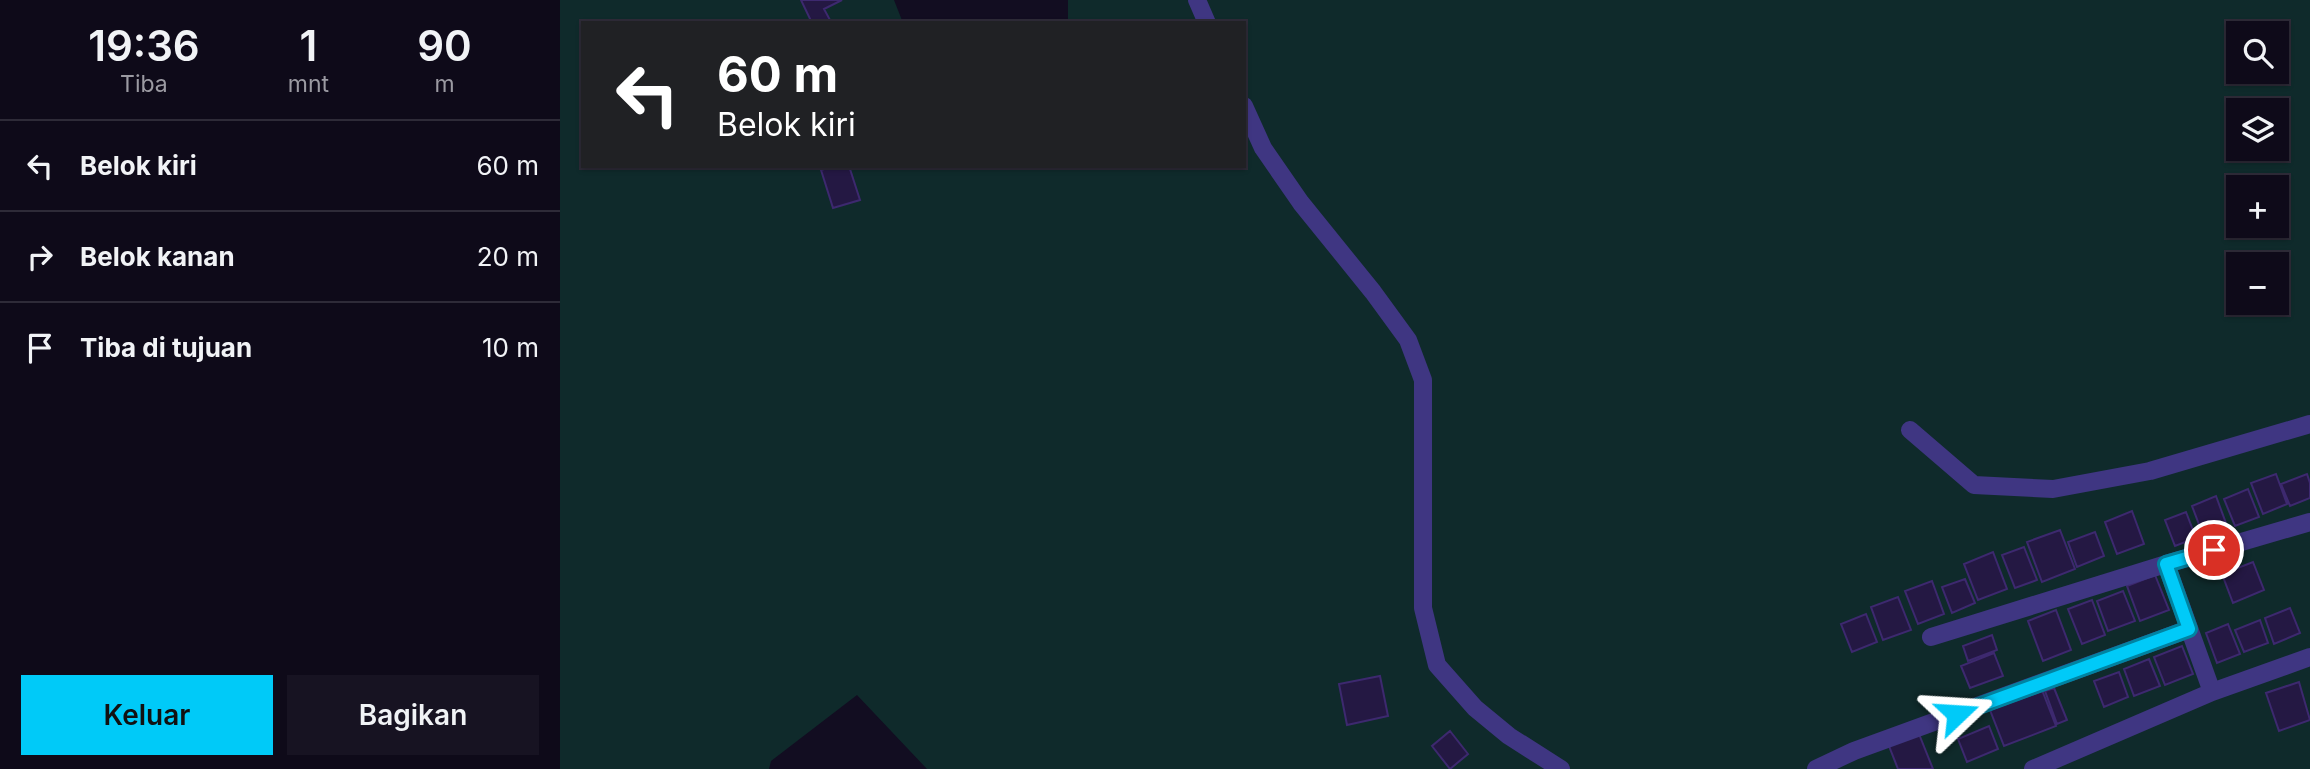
<!DOCTYPE html>
<html lang="id">
<head>
<meta charset="utf-8">
<style>
  :root { --surface:#0e0a19; --page:#171322; --text:#f1f3f6; --muted:#9b9aa2; --line:#2e2b38; --accent:#00caf8 }
  body { margin:0; font-family:Inter,sans-serif; background:var(--page); color:var(--text); height:100vh; display:flex; flex-direction:column; font-size:26px; white-space:nowrap }
  * { box-sizing:border-box; margin:0 }
  p { font-size:23px; color:var(--muted) }
  .icon { flex:none; width:38px; height:38px; fill:none; stroke:currentColor; stroke-width:2; stroke-linecap:round; stroke-linejoin:round }
  .map { position:relative; flex:1; overflow:hidden }
  .panel { display:flex; flex-direction:column; background:var(--surface); width:560px }
  .panel>* { flex:none }
  .hud { position:absolute; left:21px; top:21px; width:665px; height:147px; border-radius:0px; box-shadow:0 2px 5px #0004,0 0 0 2px var(--line); background:#202124; color:#fff; overflow:hidden }
  .controls { position:absolute; left:1666px; top:21px; display:grid; gap:14px }
  .controls a { display:grid; place-items:center; width:63px; height:63px; border-radius:0px; background:var(--surface); box-shadow:0 2px 5px #0004,0 0 0 2px var(--line); font-size:35px }
  .pin { position:absolute; display:grid; place-items:center; width:60px; height:60px; color:#fff; margin:-30px; border:4px solid #fff; border-radius:50%; box-shadow:0 2px 7px #0007 }
  .me { position:absolute; width:77px; margin:-38px; rotate:70deg; stroke-linejoin:round; filter:drop-shadow(0 0 5px #0008) }
  .turn { display:flex; align-items:center; gap:24px; height:147px; padding:0 21px; font-size:32px }
  .turn .icon { width:91px; height:91px; stroke-width:2.5 }
  .turn b { display:block; font-size:49px; line-height:60px }
  .eta { display:flex; justify-content:space-evenly; align-items:center; height:119px; text-align:center }
  .eta b { font-size:42px; font-weight:600; line-height:49px }
  .cta { display:flex; gap:14px; margin-top:auto; padding:14px 21px }
  .cta a { flex:1; height:80px; border-radius:0px; background:var(--accent); color:#111; font-size:28px; font-weight:600; line-height:80px; text-align:center }
  .cta a+a { background:var(--page); color:var(--text) }
  ul { padding:0; list-style:none }
  li { display:flex; align-items:center; gap:21px; height:91px; padding:0 21px; border-top:2px solid var(--line) }
  li div { flex:1 }
  li b { display:block; font-size:26px }
  li em { font-style:normal }
  main { display:flex; flex:1; min-height:0 }
  .map>svg:first-child { display:block }
</style>
</head>
<body>
<main>
<section class="panel">
<div class="eta">
<div><b>19:36</b><p>Tiba</p></div>
<div><b>1</b><p>mnt</p></div>
<div><b>90</b><p>m</p></div>
</div>
<ul>
<li><svg class="icon" aria-label="left" viewBox="0 0 24 24"><path d="M17 20v-9H6M10 6l-5 5 5 5"/></svg><div><b>Belok kiri</b></div><em>60 m</em></li>
<li><svg class="icon" aria-label="right" viewBox="0 0 24 24"><path d="M7 20v-9h11M14 6l5 5-5 5"/></svg><div><b>Belok kanan</b></div><em>20 m</em></li>
<li><svg class="icon" aria-label="arrive" viewBox="0 0 24 24"><path d="M6 21V4h12l-3 4 3 4H6"/></svg><div><b>Tiba di tujuan</b></div><em>10 m</em></li>
</ul>
<div class="cta"><a>Keluar</a><a>Bagikan</a></div>
</section>
<div class="map">
<svg width="1750" height="769" viewBox="0 0 1750 769">
  <rect width="100%" height="100%" fill="#120d21"/>
  <path fill="#0f2a2b" fill-rule="evenodd" d="M0,0H334L343,23H23V166H684V23H508V0H1750V769H367L297,695L211,761L209,769H0ZM1678,33H1717V72H1678ZM1678,110H1717V149H1678ZM1678,187H1717V226H1678ZM1678,264H1717V303H1678Z"/>
  <path fill="#241843" stroke="#3d296f" stroke-width="2" d="M241,0H282L264,9L270,20L264,23H252Z
    M274,166H289L300,200L273,208L261,170Z
    M1716,474L1727,504L1703,514L1691,483Z
    M1747,474L1750,483V498L1730,506L1721,484Z
    M1688,489L1699,517L1675,526L1664,499Z
    M1656,496L1667,526L1643,535L1632,506Z
    M1572,511L1584,544L1557,554L1545,522Z
    M1626,512L1636,538L1615,546L1605,520Z
    M1500,530L1515,569L1482,582L1467,542Z
    M1535,532L1544,556L1517,567L1508,542Z
    M1464,547L1477,580L1455,588L1442,555Z
    M1433,552L1447,589L1418,600L1404,564Z
    M1693,562L1704,590L1673,603L1662,574Z
    M1595,575L1609,610L1580,621L1567,586Z
    M1405,579L1415,603L1392,613L1382,587Z
    M1372,581L1384,614L1358,624L1345,591Z
    M1563,591L1575,621L1548,631L1537,601Z
    M1338,597L1351,630L1323,640L1311,607Z
    M1532,600L1545,635L1522,644L1508,609Z
    M1730,608L1740,633L1714,644L1705,618Z
    M1496,610L1511,650L1483,661L1468,621Z
    M1306,614L1317,642L1292,652L1281,624Z
    M1700,620L1708,643L1684,652L1675,630Z
    M1668,624L1680,654L1657,663L1646,633Z
    M1432,635L1437,650L1408,661L1403,646Z
    M1622,646L1633,674L1605,685L1594,657Z
    M1434,653L1443,676L1410,688L1401,666Z
    M1589,659L1600,686L1574,696L1564,669Z
    M1559,672L1568,697L1544,707L1534,681Z
    M820,676L828,716L787,725L779,684Z
    M1739,682L1750,720L1719,731L1706,693Z
    M1494,688L1507,720L1497,724L1485,691Z
    M1482,690L1496,726L1444,746L1430,710Z
    M1429,726L1438,749L1407,762L1398,739Z
    M890,731L908,754L890,769L872,746Z
    M1359,734L1373,769H1338L1329,746Z"/>
  <g fill="none" stroke-linecap="round" stroke-linejoin="round">
    <path stroke="#3f3682" stroke-width="18" d="M637,0L647,23
      M684,106L703,148L741,203L813,292L848,340L863,380V608L877,665L915,708L949,736L1001,769
      M1350,430L1414,485L1493,489L1590,471L1750,424
      M1371,637L1606,564
      M1652,692L1606,564L1750,522
      M1256,769L1294,751L1629,629
      M1473,769L1652,692L1750,657"/>
  </g>
  <g fill="none" stroke-linecap="round" stroke-linejoin="round">
    <defs>
      <path id="route" d="M1397,714L1629,629L1606,564L1654,550"/>
    </defs>
    <use href="#route" stroke="#0083a1" stroke-width="18"/>
    <use href="#route" stroke="#00caf8" stroke-width="12"/>
  </g>
</svg>
<div class="controls">
<a><svg class="icon" aria-label="search" viewBox="0 0 24 24"><circle cx="10" cy="10" r="6"/><path d="M15 15l6 6"/></svg></a>
<a><svg class="icon" aria-label="layers" viewBox="0 0 24 24"><path d="M12 4l9 5-9 5-9-5zM3 14l9 5 9-5"/></svg></a>
<a>+</a>
<a>−</a>
</div>
<div class="pin" style="left:1654px;top:550px;background:#d93025"><svg class="icon" aria-label="arrive" viewBox="0 0 24 24"><path d="M6 21V4h12l-3 4 3 4H6"/></svg></div>
<svg class="me" style="left:1397px;top:714px" viewBox="-20 -20 40 40"><path d="M0-17L14 15 0 8-14 15z" fill="#00caf8" stroke="#fff" stroke-width="4"/></svg>
<div class="hud">
<div class="turn"><svg class="icon" aria-label="left" viewBox="0 0 24 24"><path d="M17 20v-9H6M10 6l-5 5 5 5"/></svg><div><b>60 m</b>Belok kiri</div></div>
</div>
</div>
</main>
</body>
</html>
